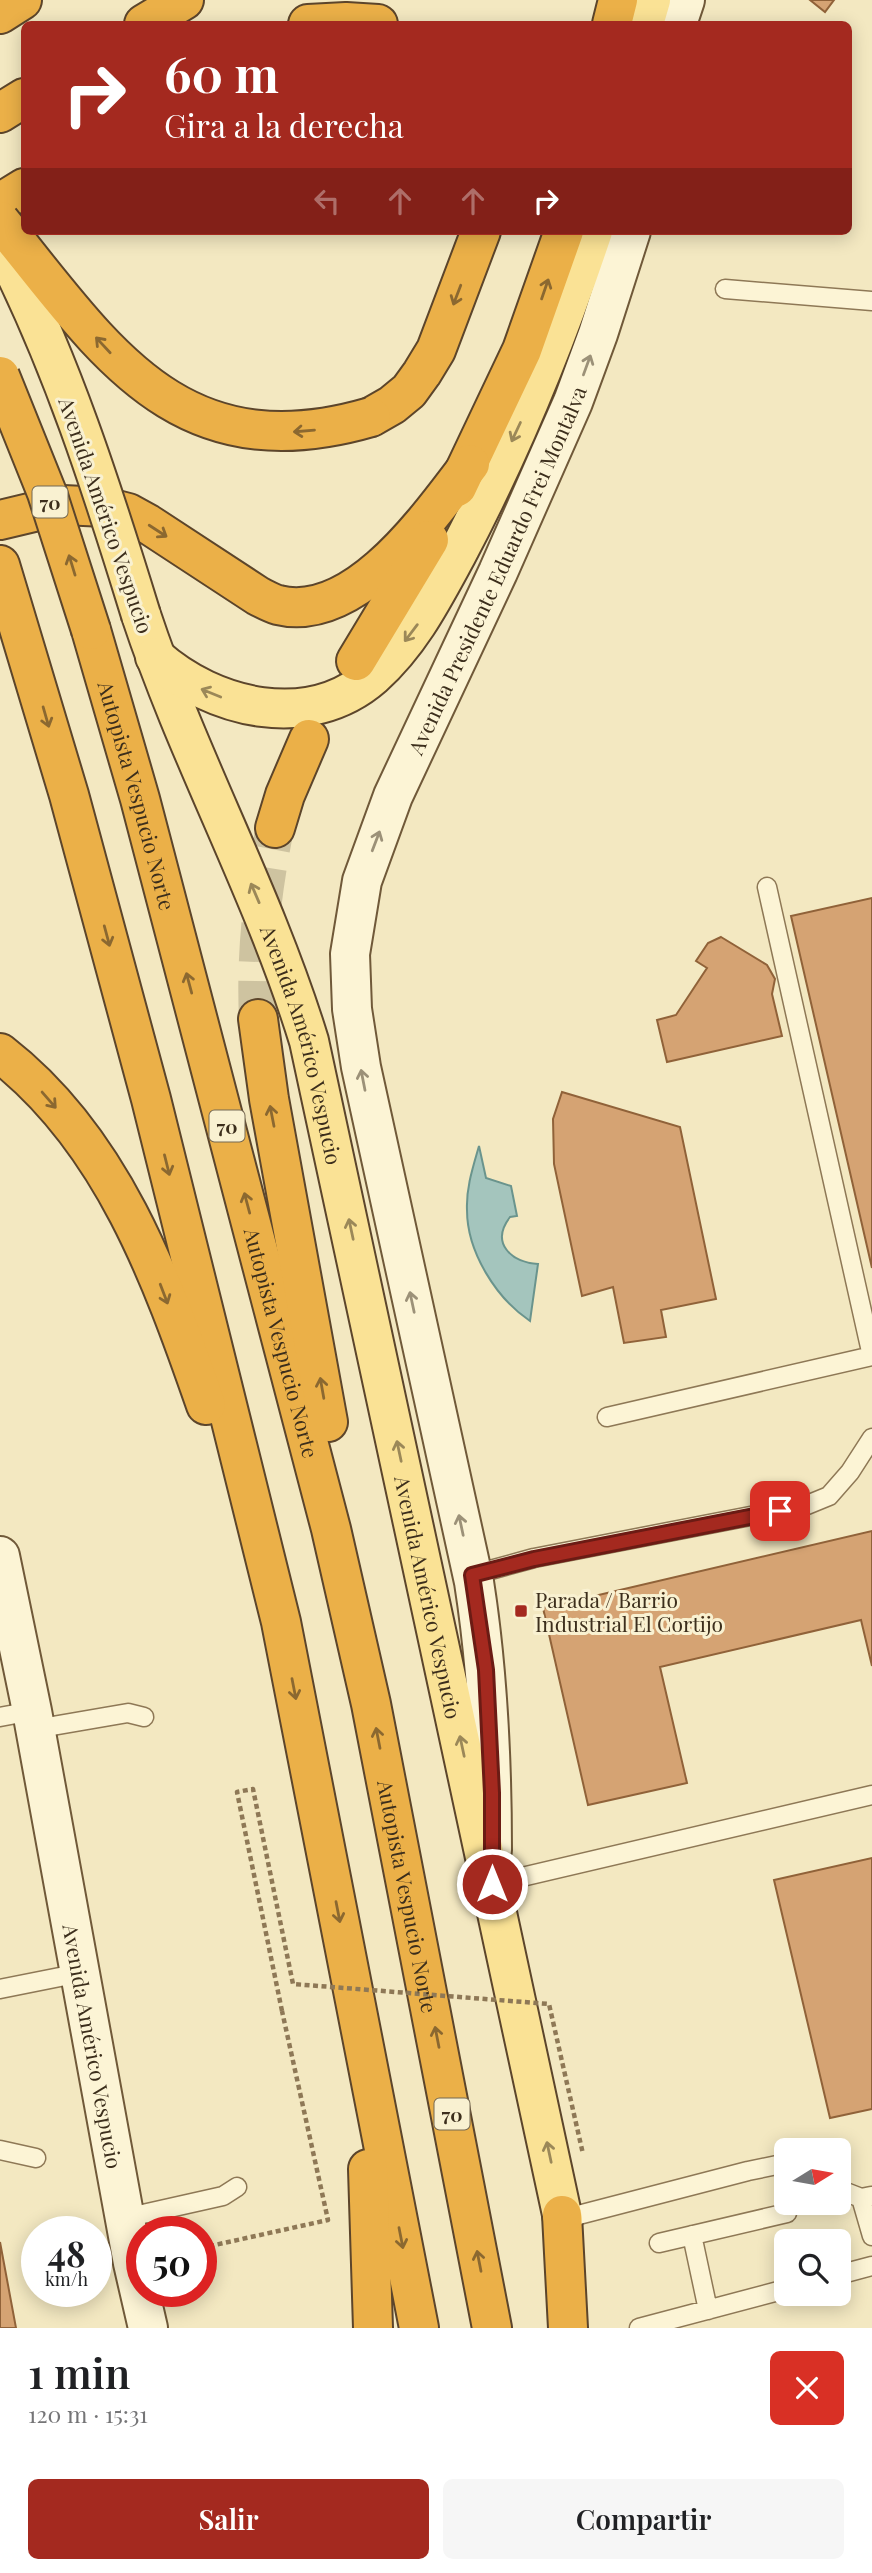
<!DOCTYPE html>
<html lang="es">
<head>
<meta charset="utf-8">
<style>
  :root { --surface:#fff; --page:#f6f6f6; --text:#202124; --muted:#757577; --accent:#a4291f }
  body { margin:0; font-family:"Playfair Display",serif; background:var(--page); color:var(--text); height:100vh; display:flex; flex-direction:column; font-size:26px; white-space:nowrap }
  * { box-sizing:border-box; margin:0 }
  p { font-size:23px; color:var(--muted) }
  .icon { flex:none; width:38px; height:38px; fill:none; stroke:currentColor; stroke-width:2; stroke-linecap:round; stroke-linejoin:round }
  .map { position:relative; height:2328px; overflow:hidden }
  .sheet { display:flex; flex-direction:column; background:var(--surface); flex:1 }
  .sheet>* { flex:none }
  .guide { position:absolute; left:21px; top:21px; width:831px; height:214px; border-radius:10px; box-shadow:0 4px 18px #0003; background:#a4291f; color:#fff; overflow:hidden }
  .needle { width:46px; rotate:79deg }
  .tools { position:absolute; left:774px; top:2138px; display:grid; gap:14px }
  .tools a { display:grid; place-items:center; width:77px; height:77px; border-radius:10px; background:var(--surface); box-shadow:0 4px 18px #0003; font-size:35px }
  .speed { position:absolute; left:21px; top:2216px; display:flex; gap:14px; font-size:35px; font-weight:700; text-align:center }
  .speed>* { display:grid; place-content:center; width:91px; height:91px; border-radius:50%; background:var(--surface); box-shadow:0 4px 18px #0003; line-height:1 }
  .speed small { font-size:18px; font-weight:400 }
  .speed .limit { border:10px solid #d22; background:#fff; color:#111 }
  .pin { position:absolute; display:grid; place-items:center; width:60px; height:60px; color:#fff; margin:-30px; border-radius:14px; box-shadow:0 4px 10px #0006 }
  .me { position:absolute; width:77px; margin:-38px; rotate:0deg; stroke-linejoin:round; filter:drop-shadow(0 0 5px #0008) }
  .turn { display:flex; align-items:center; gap:24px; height:147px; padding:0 28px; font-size:32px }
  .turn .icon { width:91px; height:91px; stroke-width:2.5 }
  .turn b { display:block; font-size:49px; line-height:60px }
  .lanes { display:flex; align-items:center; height:66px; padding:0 28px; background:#0003; justify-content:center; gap:35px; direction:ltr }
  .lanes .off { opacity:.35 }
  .round { display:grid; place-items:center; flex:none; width:74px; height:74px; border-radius:10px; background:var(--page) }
  .overview { display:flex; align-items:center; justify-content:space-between; height:119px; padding:0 28px }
  h1 { font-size:42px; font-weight:600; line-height:52px }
  .action { display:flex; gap:14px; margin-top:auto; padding:14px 28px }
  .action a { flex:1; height:80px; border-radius:10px; background:var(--accent); color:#fff; font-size:28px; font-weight:600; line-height:80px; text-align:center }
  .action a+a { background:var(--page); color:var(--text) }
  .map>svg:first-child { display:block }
</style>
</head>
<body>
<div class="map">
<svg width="872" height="2328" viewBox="0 0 872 2328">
  <rect width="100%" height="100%" fill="#f3e8c1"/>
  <path fill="#a4c5bd" stroke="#6a948d" stroke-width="2" d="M479,1146L486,1178L511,1186L517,1216L510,1217C490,1243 511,1262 538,1264L530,1321C496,1298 467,1252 467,1210C466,1188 473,1167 479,1146Z"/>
  <path fill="#d5a373" stroke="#906239" stroke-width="2" d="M810,0H834L825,12Z
    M872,898V1268L791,916Z
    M721,937L767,965L775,979L772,994L782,1036L667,1062L657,1020L676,1015L707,968L696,961L708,943Z
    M562,1092L680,1127L716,1299L661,1310L666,1337L624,1343L613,1287L582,1296L554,1164L553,1119Z
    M872,1531V1666L861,1620L660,1667L687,1783L588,1805L543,1608Z
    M872,1858V2109L830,2118L774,1880Z
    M0,2242L16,2328H0Z"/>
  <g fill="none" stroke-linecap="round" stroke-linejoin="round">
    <path stroke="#cec3a0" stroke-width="38" stroke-dasharray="38 19" stroke-linecap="butt" d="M258,1019C255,954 262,892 275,828"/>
    <defs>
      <path id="service" d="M725,289L872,301
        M767,887L872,1356
        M607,1417L872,1356
        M472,1575L534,1558L807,1505L829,1496L850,1472L872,1438
        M0,1717L32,1711
        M35,1729L128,1713L144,1717
        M492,1884L872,1795
        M0,1989L80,1973
        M0,2150L36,2158
        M838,2189L861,2198L871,2196
        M861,2198L872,2236
        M125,2218L223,2196L237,2187
        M563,2219L748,2171L777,2165L786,2166
        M692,2235L708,2310
        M659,2243L787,2213
        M838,2275L872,2266
        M639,2328L786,2289"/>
      <g id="secondary">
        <path d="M677,24L685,0"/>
        <path id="s1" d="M0,1556L32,1711L133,2263L148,2328"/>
        <path id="s2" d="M492,1850C492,1760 488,1671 474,1582L361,1067L352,1009L350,954L362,881L393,796L498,572L573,402L598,334L631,231"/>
      </g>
      <g id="primary">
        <path d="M644,24L651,0"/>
        <path id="s3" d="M141,615C189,760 264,894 309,1041L563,2219"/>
        <path d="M155,657C213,709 309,732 373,676C411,642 433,598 457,554C512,450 556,342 593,231"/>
      </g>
      <g id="motorway">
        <path d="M0,14L22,0"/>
        <path d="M144,24L184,0"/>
        <path d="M308,24L346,22L378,24"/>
        <path d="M612,24L618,0"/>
        <path d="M0,113L24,98"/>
        <path d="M0,203L24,188"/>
        <path d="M371,417L392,405L409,391L422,373L436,350L481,231"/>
        <path d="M457,487L522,350L564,231"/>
        <path d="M0,520L63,505L105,507L128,513L148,524L258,596C264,599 271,603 278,605C356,624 430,516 470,464"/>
        <path d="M0,565L69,795L151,1099L281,1622L419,2328"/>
        <path id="s4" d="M91,630L140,799L331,1529L371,1704L492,2328"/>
        <path d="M356,661L429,540"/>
        <path d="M275,828L285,795L309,739"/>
        <path d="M258,1019L269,1099L328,1422"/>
        <path d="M0,1053C112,1140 161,1276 206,1405"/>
        <path d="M368,2169L373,2328"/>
        <path d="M562,2215L568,2328"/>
      </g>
    </defs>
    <use href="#service" stroke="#8e7856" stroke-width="21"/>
    <use href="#secondary" stroke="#705939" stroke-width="42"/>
    <use href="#primary" stroke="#5c452b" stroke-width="42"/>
    <use href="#motorway" stroke="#5c452b" stroke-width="42"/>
    <path stroke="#8e7856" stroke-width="4.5" stroke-dasharray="5 3.5" stroke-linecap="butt" d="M201,2248L328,2220L282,2011"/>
    <use href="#service" stroke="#fcf4d5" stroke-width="18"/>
    <use href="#secondary" stroke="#fcf4d5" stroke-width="38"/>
    <use href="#primary" stroke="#fae295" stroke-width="38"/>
    <use href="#motorway" stroke="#ebb048" stroke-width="38"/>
    <defs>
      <path id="primary-bridge" d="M0,242C61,360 102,488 141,615"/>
      <path id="motorway-bridge" d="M0,221C106,352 179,473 371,417
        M0,376L47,493L91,630"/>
    </defs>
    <use href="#primary-bridge" stroke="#5c452b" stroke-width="42" stroke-linecap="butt"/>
    <use href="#motorway-bridge" stroke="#5c452b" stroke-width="42" stroke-linecap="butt"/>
    <path stroke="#8e7856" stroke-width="4.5" stroke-dasharray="5 3.5" stroke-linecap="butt" d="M282,2011L237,1792L253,1789L293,1984L549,2004L583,2154"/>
    <use href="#primary-bridge" stroke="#fae295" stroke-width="38"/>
    <use href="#motorway-bridge" stroke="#ebb048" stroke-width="38"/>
  </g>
  <defs><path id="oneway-shaft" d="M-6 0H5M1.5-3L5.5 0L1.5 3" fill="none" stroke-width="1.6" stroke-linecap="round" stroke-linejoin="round" transform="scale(1.75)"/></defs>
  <g stroke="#8b6830">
    <use href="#oneway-shaft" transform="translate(545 289) rotate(-71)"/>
    <use href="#oneway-shaft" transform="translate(457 295) rotate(111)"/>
    <use href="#oneway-shaft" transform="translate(103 345) rotate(-133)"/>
    <use href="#oneway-shaft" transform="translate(304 431) rotate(175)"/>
    <use href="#oneway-shaft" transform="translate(158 531) rotate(33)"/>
    <use href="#oneway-shaft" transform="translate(72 565) rotate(-107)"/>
    <use href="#oneway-shaft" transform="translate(46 717) rotate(74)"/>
    <use href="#oneway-shaft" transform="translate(107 936) rotate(75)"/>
    <use href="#oneway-shaft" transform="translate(189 983) rotate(-105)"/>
    <use href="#oneway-shaft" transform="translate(49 1100) rotate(49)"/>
    <use href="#oneway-shaft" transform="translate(272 1116) rotate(-101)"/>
    <use href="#oneway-shaft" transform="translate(167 1165) rotate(76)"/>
    <use href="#oneway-shaft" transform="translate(247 1203) rotate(-105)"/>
    <use href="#oneway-shaft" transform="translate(164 1294) rotate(69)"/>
    <use href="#oneway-shaft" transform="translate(322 1388) rotate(-100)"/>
    <use href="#oneway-shaft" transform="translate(294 1689) rotate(79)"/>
    <use href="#oneway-shaft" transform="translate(378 1738) rotate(-101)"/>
    <use href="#oneway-shaft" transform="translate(338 1912) rotate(79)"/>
    <use href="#oneway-shaft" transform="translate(437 2037) rotate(-101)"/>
    <use href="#oneway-shaft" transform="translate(401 2238) rotate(79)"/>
    <use href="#oneway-shaft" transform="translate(479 2261) rotate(-101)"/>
  </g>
  <g stroke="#9c9178">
    <use href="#oneway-shaft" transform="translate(587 365) rotate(-70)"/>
    <use href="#oneway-shaft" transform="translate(376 841) rotate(-69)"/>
    <use href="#oneway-shaft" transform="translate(363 1080) rotate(-101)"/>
    <use href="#oneway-shaft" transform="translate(412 1302) rotate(-102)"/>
    <use href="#oneway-shaft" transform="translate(461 1525) rotate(-102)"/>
  </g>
  <g stroke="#9b8858">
    <use href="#oneway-shaft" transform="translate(516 432) rotate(115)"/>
    <use href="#oneway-shaft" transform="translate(411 633) rotate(127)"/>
    <use href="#oneway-shaft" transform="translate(211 693) rotate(-158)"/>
    <use href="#oneway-shaft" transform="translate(255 893) rotate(-113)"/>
    <use href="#oneway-shaft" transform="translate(351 1229) rotate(-102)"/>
    <use href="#oneway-shaft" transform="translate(399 1451) rotate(-102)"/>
    <use href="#oneway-shaft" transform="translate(462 1746) rotate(-102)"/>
    <use href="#oneway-shaft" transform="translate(549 2152) rotate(-102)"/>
  </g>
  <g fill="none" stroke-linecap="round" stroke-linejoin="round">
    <defs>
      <path id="route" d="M492,1884V1793L486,1670L472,1575L534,1559L780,1511"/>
    </defs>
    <use href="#route" stroke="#6b1b14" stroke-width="18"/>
    <use href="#route" stroke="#a4291f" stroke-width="12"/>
  </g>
  <rect fill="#a4291f" stroke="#f9f1d1" stroke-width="2.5" x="514" y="1604" width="14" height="14" rx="3.5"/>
  <g text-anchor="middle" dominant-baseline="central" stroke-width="6" stroke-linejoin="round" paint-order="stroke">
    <g fill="#f9f1d1" stroke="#756852" stroke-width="2">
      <rect x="32.5" y="486.5" width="35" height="31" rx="5"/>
      <rect x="209.5" y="1110.5" width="35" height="31" rx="5"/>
      <rect x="434.5" y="2098.5" width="35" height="31" rx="5"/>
    </g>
    <g font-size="19" font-weight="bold" fill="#3c2e1c">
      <text x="50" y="502">70</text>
      <text x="227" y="1126">70</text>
      <text x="452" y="2114">70</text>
    </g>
    <g font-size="21" fill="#3c2e1c" stroke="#f9f1d1">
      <text transform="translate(107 515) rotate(71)">Avenida Américo Vespucio</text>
      <text stroke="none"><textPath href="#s2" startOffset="1323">Avenida Presidente Eduardo Frei Montalva</textPath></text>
      <text stroke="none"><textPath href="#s4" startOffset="172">Autopista Vespucio Norte</textPath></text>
      <text stroke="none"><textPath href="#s3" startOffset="460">Avenida Américo Vespucio</textPath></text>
      <text stroke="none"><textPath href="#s4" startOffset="738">Autopista Vespucio Norte</textPath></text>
      <text stroke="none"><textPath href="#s3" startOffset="1027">Avenida Américo Vespucio</textPath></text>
      <text stroke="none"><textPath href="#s4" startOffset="1306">Autopista Vespucio Norte</textPath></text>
      <text stroke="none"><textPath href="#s1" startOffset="499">Avenida Américo Vespucio</textPath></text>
    </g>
    <g font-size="21" fill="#3c2e1c" stroke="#f9f1d1" text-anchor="start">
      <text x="535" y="1599">Parada / Barrio<tspan x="535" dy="24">Industrial El Cortijo</tspan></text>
    </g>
  </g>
</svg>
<div class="tools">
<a><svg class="needle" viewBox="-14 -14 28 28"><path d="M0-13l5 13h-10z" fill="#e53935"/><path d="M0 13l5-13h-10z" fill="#757577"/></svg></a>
<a><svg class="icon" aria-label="search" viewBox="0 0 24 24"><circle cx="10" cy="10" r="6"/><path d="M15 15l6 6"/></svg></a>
</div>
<div class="speed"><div>48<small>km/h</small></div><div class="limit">50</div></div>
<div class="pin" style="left:780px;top:1511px;background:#d93025"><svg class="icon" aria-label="arrive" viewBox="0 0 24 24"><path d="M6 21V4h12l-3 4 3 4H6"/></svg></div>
<svg class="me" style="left:492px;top:1884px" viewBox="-20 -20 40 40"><circle r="17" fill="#a4291f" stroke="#fff" stroke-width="3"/><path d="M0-11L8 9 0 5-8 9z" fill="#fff"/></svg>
<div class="guide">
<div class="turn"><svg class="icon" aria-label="right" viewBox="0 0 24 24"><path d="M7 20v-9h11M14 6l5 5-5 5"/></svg><div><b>60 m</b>Gira a la derecha</div></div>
<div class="lanes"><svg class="icon off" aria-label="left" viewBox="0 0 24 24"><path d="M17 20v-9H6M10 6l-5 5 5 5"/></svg><svg class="icon off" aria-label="ahead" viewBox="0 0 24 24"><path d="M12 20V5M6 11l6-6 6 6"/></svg><svg class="icon off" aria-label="ahead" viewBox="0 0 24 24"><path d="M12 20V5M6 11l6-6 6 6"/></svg><svg class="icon" aria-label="right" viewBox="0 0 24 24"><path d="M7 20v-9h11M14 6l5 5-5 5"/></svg></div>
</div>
</div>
<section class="sheet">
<div class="overview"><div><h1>1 min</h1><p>120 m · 15:31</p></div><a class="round" style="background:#d93025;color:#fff"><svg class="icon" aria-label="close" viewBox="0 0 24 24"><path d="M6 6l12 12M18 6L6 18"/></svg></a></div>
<div class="action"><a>Salir</a><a>Compartir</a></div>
</section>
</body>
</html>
